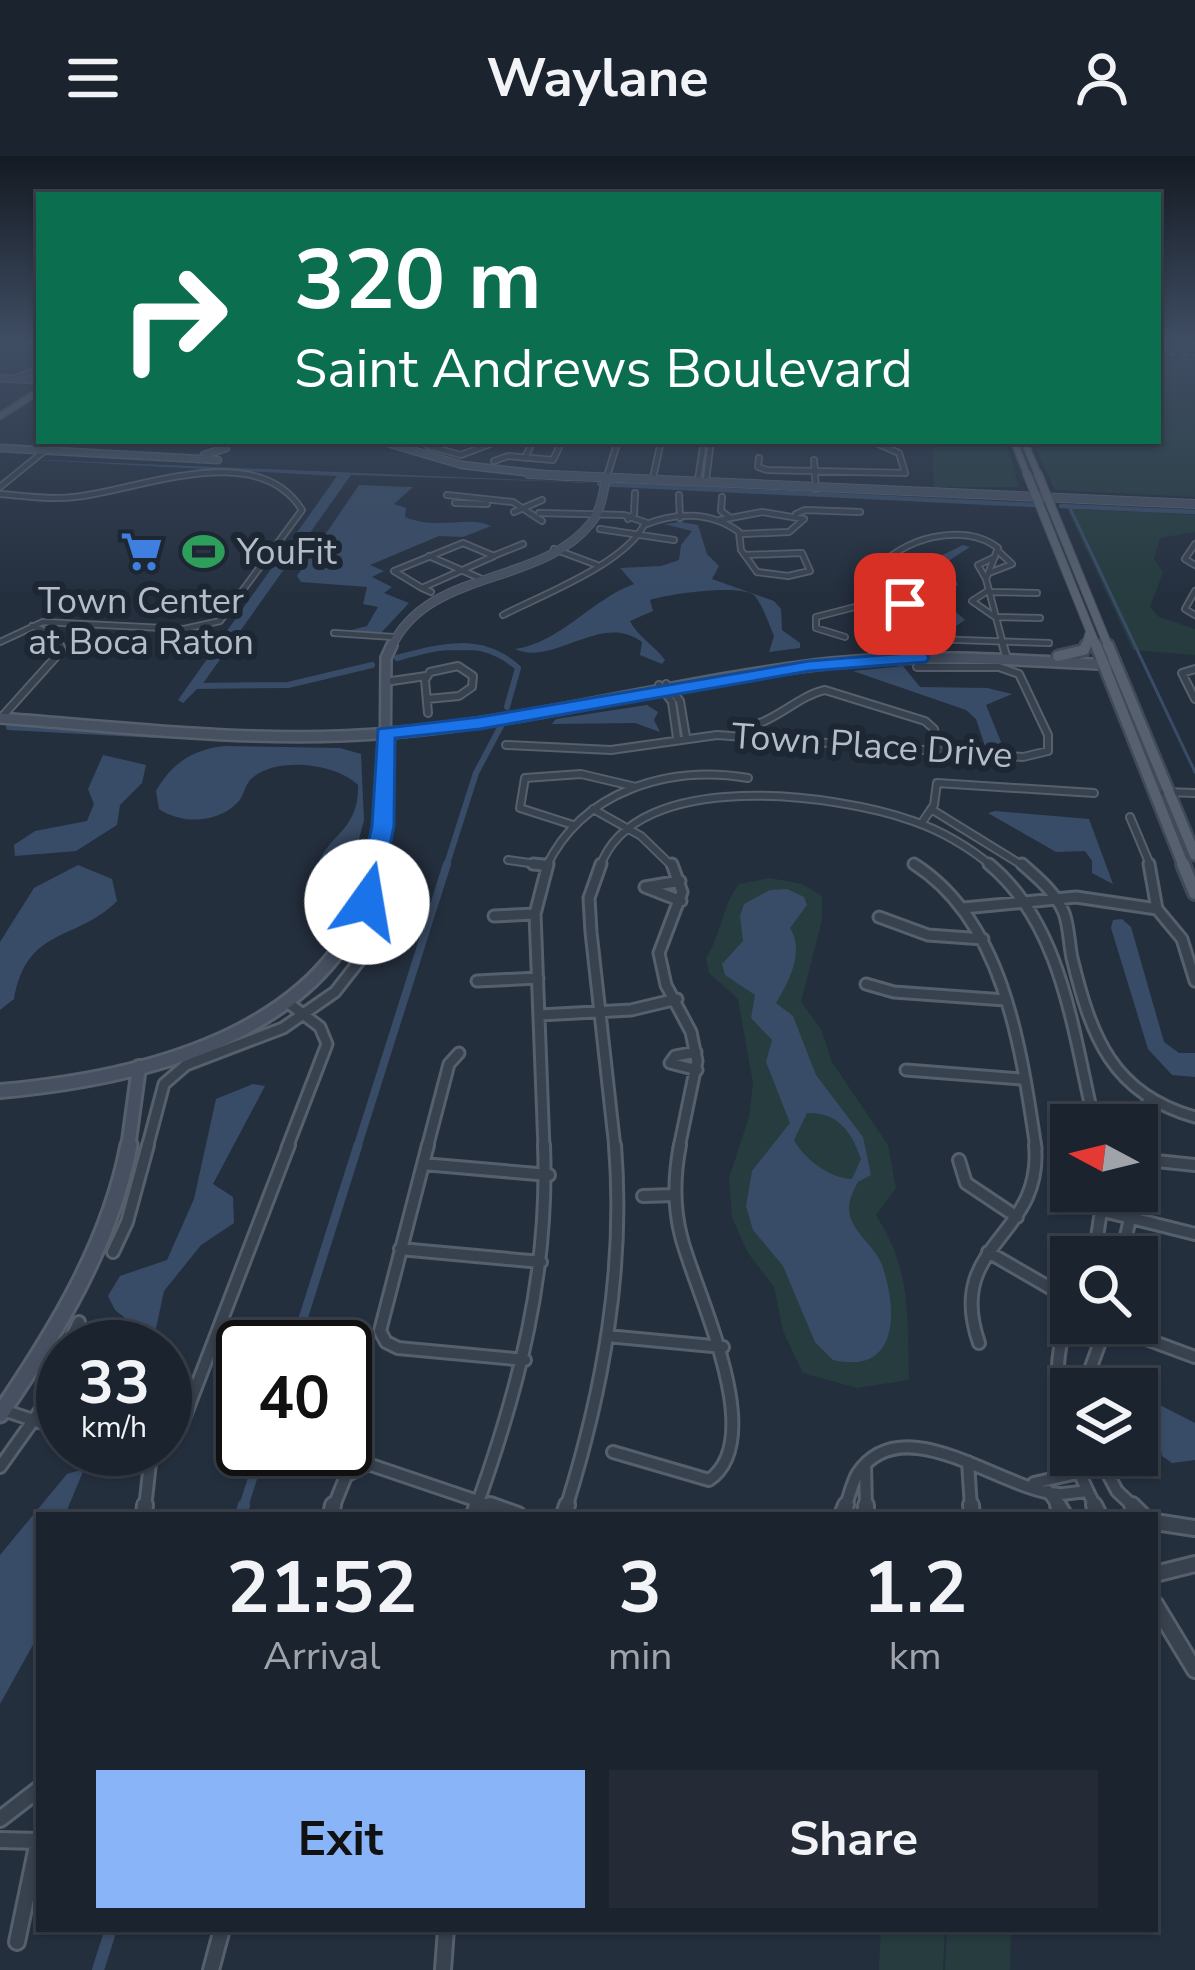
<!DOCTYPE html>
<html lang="en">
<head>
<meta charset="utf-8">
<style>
  :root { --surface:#1b232e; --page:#242b36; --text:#f1f3f6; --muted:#a0a4aa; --line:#39404a; --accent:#8ab4f8 }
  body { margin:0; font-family:"Nunito Sans",sans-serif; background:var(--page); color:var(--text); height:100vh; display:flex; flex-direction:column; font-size:45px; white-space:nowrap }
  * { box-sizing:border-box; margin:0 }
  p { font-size:39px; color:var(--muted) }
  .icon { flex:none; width:66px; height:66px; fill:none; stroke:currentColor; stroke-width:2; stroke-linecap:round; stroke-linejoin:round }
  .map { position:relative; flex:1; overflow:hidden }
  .details { position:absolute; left:36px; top:1356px; width:1122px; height:420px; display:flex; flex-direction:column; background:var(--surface); border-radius:0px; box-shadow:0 3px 9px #0004,0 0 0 3px var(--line) }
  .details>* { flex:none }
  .hud { position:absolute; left:36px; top:36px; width:1125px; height:252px; border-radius:0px; box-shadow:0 3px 9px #0004,0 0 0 3px var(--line); background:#0b6e4f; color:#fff; overflow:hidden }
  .needle { width:78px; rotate:277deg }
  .buttons { position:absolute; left:1050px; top:948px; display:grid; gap:24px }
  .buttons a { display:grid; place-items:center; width:108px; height:108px; border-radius:0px; background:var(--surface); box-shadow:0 3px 9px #0004,0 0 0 3px var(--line); font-size:60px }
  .speed { position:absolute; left:36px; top:1164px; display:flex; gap:24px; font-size:60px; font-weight:700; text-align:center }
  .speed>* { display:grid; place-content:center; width:156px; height:156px; border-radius:50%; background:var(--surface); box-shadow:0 3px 9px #0004,0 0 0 3px var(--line); line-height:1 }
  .speed small { font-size:30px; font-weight:400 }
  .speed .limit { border:6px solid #111; border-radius:18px; background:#fff; color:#111 }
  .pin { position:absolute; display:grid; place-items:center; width:102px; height:102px; color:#fff; margin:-51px; border-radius:24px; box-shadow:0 6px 18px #0006 }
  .me { position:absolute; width:132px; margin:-66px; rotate:13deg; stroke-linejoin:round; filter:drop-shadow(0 0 9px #0008) }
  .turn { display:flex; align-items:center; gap:42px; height:252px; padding:0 60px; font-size:54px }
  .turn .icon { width:156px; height:156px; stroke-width:2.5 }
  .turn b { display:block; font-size:84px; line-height:102px }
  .eta { display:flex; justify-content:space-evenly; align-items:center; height:204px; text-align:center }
  .eta b { font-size:72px; font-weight:700; line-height:84px }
  .action { display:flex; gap:24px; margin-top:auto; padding:24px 60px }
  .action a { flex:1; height:138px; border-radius:0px; background:var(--accent); color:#111; font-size:48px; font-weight:700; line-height:138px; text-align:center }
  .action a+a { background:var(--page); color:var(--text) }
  header { display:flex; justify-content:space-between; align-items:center; height:156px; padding:0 60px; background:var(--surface); font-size:54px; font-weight:700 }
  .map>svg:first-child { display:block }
</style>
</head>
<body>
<header><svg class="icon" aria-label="menu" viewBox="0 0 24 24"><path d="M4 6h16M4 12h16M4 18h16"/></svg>Waylane<svg class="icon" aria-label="person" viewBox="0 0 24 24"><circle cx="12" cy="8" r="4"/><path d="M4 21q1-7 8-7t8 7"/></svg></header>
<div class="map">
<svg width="1195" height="1814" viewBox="0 0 1195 1814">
  <rect width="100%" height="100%" fill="#242f3e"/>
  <path fill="#263c3f" d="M1158,200L1195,201V341L1055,334L1032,285H1158Z
    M932,285H1006L1019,331H934Z
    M1072,353L1195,359V376L1160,382L1154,403L1163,416L1150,451L1159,461L1195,473V499L1133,494L1068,355Z
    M770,722L802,728L822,740V764L801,846L821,873L832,906L888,989L896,1032L876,1059C912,1115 907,1160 909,1224L857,1232L803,1217L783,1175L774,1131L748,1097L732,1062L729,1022L749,961L753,927L738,843L709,817L706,802C722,777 721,752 739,728Z
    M881,1773H945L943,1814H879Z
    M947,1773H1011L1010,1814H945Z"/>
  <path fill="#394c67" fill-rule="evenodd" d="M0,302L601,327L351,319L204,526L183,547L178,544L337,320Z
    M359,329L413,331L394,348L406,352L405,361C439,375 468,359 491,370L463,381L439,380L370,409L384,415L372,421L392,431L384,437L409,447L380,478L348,475L367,470L378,451L363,448L367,431L301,426L297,420Z
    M680,366L698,369L707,398L719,410L712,423L774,445L781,453L782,474L800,487V492L769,496L774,480C769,468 763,450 755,440C744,427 666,438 650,444L653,455L630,465C637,480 655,490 665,504L662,508L640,499L642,486C601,455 554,511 515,493C560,487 592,443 634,428L620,412L661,410L679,404L681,389L692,375L664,368Z
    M963,389L970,391L947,406L958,429L938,440L965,464L956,470L934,468L938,452L911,431L924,425L926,407Z
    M903,510L920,531L987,532L1012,538L986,549L1001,586L994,592L985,590L976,563L966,554L853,515Z
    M647,549L658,556L654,564L660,576L635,567L552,568L556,563Z
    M226,590L340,592L361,598L364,664L356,695L361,700C342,714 346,722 316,716C323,679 360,677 358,629C336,607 275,600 251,623C244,630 244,641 237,647C216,668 181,668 159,653L156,635C172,607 193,593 226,590Z
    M103,599L146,609L142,627L120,649L117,669L76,695L15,700L14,689L35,675L87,665L94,648L88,633Z
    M995,655L1089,663L1113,728L1092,717V705L1085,695L1056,696L988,657Z
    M78,709L112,723L117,745C76,786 27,770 14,843L0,854V786L34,732Z
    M787,733L804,741L807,749L790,772C805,795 789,826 776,847L793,860L816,919L863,981L871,1019L858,1026C854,1033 849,1043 849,1052C849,1075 875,1089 882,1109C898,1155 899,1219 833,1204L815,1186L783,1110L753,1074L746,1050L752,1015L790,967L766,906L772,884L751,862L755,839L725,819L722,808L743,785L740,760L744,748L770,734ZM807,957C838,956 852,976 861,1003L852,1023C831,1023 804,1003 794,984Z
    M1122,763L1131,771L1164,886L1179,897H1195V921L1172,919L1148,893L1111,772L1113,764Z
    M253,928L265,930L213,1028L233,1041L234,1067L201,1089L164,1135L152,1191H126L133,1168L115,1154L108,1140L120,1120L167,1104L194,1043L216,943Z
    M1152,1245L1195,1267V1304L1172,1307L1162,1300Z
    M84,1313L65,1359H39V1478L0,1548V1399L67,1318Z"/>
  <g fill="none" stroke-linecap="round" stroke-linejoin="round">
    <path stroke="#394c67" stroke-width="3" d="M1069,350L1195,616"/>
    <path stroke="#394c67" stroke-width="4.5" d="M599,328L1035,349
      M1061,350L1195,356
      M439,492H484"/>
    <path stroke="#394c67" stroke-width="6" d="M397,502C440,490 482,479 518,512L507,551
      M192,530L288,529L372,509
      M9,571L156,579
      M446,711L476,617L502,568"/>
    <path stroke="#394c67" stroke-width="8" d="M357,992L447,708"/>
    <path stroke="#394c67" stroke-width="9" d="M294,1191L358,989
      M243,1352L262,1293"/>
    <path stroke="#394c67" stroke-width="12" d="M241,1359L244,1349
      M98,1814L111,1773"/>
    <defs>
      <path id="street-far4" d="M16,222L39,213
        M439,285L428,290L461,299L498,285
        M772,285H830
        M525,302L533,285
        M759,302L758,311L767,314L905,317L899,297L872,285
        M814,304L816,333
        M494,305L508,300L553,304L562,285
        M653,322L661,285
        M606,323L618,285
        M698,324L704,285
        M706,324L711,285
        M0,331L43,296
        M0,338C25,340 50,344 74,341C137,335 257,281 302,354L220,465L184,473L43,466L0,486
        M447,339L513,346L542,365
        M679,339L680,362
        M722,341L721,355L728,360
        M455,347L487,348
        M514,356L542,344
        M539,357L624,359L647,367
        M796,358L805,354L860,356
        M628,363L634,358L635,337
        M720,364L762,356L804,363L789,376L741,378
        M600,373L674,384
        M463,387L494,400L422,432L394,415Z
        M1195,388L1185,403L1195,409
        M554,393L597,409
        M745,399L802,397L810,415L788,420L757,416
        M429,400L484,424
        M493,400L523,388
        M989,417L1012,408L998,395
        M986,423L978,409L995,401
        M876,426L895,418L898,400
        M422,432L431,436
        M989,434L972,445L995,461
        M1195,435L1185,453L1195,459
        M990,436L1037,437
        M883,437L908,452L898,468
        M503,459C542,439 624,408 644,369C675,356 711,355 739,376L741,394L757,416
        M995,461L1040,462
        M32,470L58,480L61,492
        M334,477L393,481
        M845,481L816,472V461L886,443
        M901,482L1049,487
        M907,492L875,416C900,382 964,365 998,392L986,423L1004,492"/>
      <path id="street-far3" d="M905,489L911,502
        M1003,489L1007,503
        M1195,513L1182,517L1195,543
        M385,526L426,520
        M666,528L680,545L686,581
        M659,529L672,546L677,582
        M427,543L459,540L472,531L473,520L458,510L430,516L425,524L428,557
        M1,562L62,494L60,489
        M754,581L760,567C783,558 802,539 825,534L925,565L934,573L938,593
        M506,589L611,594L717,579L1023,601L1048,595V579L1019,518L999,511H917
        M1164,636L1195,637
        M593,653L641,680L673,711
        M931,653L1025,711
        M1130,661L1151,711
        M921,668L934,649L937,627L1094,637
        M573,669L520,652L525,622L581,618L636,631
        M508,704L543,709
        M913,707L919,711
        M546,711C583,634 669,609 748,622
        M600,711C635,610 838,638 913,665C942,675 969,691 993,711"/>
      <path id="street-far2" d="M533,708L543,709
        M601,708L589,742L591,776L615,992
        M672,708L682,736L659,797L666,829L691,876L697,905L679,992
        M914,708C1004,765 1021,892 1036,992
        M989,708C1064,770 1073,880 1095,969
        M1022,708C1037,721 1056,737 1064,757C1069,770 1069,788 1072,802C1091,880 1112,938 1195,961
        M1149,708L1157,753L1182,783L1195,825
        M680,725L645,731L681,745
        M964,752L1076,741L1157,753
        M494,760L535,758
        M879,761L928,779L983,783
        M477,825L538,822
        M866,828L894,836L1005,844
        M287,846L320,871L327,888L287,992
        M540,859L631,854L677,843
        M696,896L675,900L670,907L697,914
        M906,914L1021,923
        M1091,952L1142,956L1149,951L1148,945
        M147,992L164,928L186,909L283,872L335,836L360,804L396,714
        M427,992L449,908L459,897
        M544,992L535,758L548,708"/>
      <path id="street-far1" d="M428,989L380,1175L386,1186L398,1192L525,1204
        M1137,1003L1195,1009
        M959,1004L966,1027L1017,1061
        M423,1008L549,1019
        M643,1040L675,1039
        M1103,1055L1195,1078
        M400,1093L541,1106
        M113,1096L127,1066L148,989
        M988,1096L1071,1144
        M1094,1101L1104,1035
        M1121,1101L1130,1063L1129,1035
        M1071,1151C1043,1223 1062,1286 1096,1352
        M1103,1167L1195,1201
        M607,1180L723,1191
        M979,1187C944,1087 1044,1082 1035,989
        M67,1191L79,1166
        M1083,1233L1107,1167
        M3,1254L63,1274
        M165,1287L180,1273L289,989
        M131,1293L151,1298
        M613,1296L709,1324C770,1282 694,1134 681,1080C673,1049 674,1020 680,989
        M1098,1299L1117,1335L1135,1352
        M968,1306L971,1352
        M865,1309L866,1352
        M0,1311L42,1252L63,1199
        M1034,1327L1077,1317
        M1048,1335L1060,1352
        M145,1352L151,1298L158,1293
        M333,1352L346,1320L368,1308L498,1352
        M476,1352C519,1232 549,1118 544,989
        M566,1352C603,1234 625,1113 615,989
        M845,1352C849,1342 852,1326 858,1317C904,1250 1002,1335 1059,1338C1068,1338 1078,1336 1087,1335"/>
      <path id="street" d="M490,1349L518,1359
        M866,1349V1359
        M971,1349L972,1359
        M1058,1349L1064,1359
        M1094,1349L1099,1359
        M1132,1349L1142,1359
        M144,1359L145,1349
        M331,1359L333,1349
        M474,1359L477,1349
        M564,1359L567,1349
        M842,1359L846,1349
        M1155,1366L1195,1372
        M1155,1418L1195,1408
        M1155,1448L1195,1514
        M0,1663L39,1633
        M0,1684L38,1685L17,1786
        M211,1814L222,1773
        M443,1814L446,1773"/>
      <path id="secondary-far4" d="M0,222L39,224
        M381,285L462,309L568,321
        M0,292L218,304
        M204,299L226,292"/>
      <path id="secondary-far3" d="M528,318L1195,348
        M391,492C427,412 540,431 591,367C601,355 603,337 606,323"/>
      <path id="secondary-far2" d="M0,562C130,572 261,588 391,577C540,565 684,523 832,507C926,497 1020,504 1114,509
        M376,711L385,631L386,502L392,489"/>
      <path id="secondary-far1" d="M0,935C148,922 341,875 377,708
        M128,992L139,911"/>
      <path id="secondary" d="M0,1258C56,1176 110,1088 129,989"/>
      <path id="primary-far3" d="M0,260L39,235
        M1014,285L1028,321
        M1024,285L1039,321"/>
      <path id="primary-far2" d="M1027,318L1097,492
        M1038,318L1109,492
        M1085,492L1090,476"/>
      <path id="primary-far1" d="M1096,489L1184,711
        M1108,489L1195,699
        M1058,500L1084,494L1086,489"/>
      <path id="primary" d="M1183,708L1195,737"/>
    </defs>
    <use href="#street-far4" stroke="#565f6c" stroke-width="8"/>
    <use href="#street-far3" stroke="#565f6c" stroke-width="10"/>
    <use href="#street-far2" stroke="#565f6c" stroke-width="15"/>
    <use href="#street-far1" stroke="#565f6c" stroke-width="16"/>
    <use href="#street" stroke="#565f6c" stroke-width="20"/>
    <use href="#secondary-far4" stroke="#565f6c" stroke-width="9"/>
    <use href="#secondary-far3" stroke="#565f6c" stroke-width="10"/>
    <use href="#secondary-far2" stroke="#565f6c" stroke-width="14"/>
    <use href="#secondary-far1" stroke="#565f6c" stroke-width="18"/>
    <use href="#secondary" stroke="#565f6c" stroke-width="21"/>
    <use href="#primary-far3" stroke="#414a57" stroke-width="9"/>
    <use href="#primary-far2" stroke="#414a57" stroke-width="10"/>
    <use href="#primary-far1" stroke="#414a57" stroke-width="15"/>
    <use href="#primary" stroke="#414a57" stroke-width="18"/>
    <use href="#street-far4" stroke="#38414e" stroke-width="4.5"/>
    <use href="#street-far3" stroke="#38414e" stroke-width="6"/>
    <use href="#street-far2" stroke="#38414e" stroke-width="9"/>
    <use href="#street-far1" stroke="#38414e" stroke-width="10"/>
    <use href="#street" stroke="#38414e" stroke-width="14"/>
    <use href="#secondary-far4" stroke="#465061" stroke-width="6"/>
    <use href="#secondary-far3" stroke="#465061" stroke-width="8"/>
    <use href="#secondary-far2" stroke="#465061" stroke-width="9"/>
    <use href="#secondary-far1" stroke="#465061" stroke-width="12"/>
    <use href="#secondary" stroke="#465061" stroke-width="15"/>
    <use href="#primary-far3" stroke="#56606e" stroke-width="6"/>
    <use href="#primary-far2" stroke="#56606e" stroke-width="8"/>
    <use href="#primary-far1" stroke="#56606e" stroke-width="10"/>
    <use href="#primary" stroke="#56606e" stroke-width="12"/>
    <path stroke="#5a6575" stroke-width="3" stroke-dasharray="6 6" stroke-linecap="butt" d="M1158,198L1195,199"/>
  </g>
  <linearGradient id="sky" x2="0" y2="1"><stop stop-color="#141a22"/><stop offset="0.42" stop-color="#3f4d63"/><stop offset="1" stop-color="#3f4d63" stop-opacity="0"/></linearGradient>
  <rect width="1195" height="441" fill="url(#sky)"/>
  <path fill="#1a73e8" stroke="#114b97" stroke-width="3" d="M899,445L913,448L916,456L907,468L929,502L926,506L809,515L480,573L395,582L394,670L378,746L367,754L355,746L372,670L378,573L480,561L809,505L908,497L890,468L899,456Z"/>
  <defs>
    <symbol id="supermarket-bare" viewBox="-9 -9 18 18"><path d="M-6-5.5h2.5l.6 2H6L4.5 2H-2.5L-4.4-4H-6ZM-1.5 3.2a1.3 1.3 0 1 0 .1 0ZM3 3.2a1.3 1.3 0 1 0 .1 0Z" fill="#3f7fe0" stroke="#1d2633" stroke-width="2.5" paint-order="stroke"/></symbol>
    <symbol id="stadium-bare" viewBox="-9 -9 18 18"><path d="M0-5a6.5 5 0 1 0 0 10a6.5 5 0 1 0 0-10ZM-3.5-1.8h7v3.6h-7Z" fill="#2e9e5b" stroke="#1d2633" stroke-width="2.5" paint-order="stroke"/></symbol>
  </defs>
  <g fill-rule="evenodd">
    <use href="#supermarket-bare" x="112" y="366" width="59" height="59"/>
    <use href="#stadium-bare" x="174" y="366" width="59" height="59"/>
  </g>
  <g text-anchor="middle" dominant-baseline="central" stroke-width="12" stroke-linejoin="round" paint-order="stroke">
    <g font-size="36" fill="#b4bcc9" stroke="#1d2633" text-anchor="start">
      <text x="237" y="396">YouFit</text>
      <text x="141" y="445" text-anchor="middle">Town Center<tspan x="141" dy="41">at Boca Raton</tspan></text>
    </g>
    <g font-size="36" fill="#b4bcc9" stroke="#1d2633">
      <text transform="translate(872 590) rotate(4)">Town Place Drive</text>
    </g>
  </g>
</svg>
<div class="buttons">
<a><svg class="needle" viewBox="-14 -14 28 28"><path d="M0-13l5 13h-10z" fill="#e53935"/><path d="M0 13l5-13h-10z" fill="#a0a4aa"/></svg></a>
<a><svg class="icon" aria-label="search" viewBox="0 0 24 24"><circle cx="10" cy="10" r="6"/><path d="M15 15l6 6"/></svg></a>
<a><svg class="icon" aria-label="layers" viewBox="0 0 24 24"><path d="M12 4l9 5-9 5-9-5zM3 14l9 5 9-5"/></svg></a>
</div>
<div class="speed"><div>33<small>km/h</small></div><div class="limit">40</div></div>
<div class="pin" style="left:905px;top:448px;background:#d93025"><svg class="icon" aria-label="arrive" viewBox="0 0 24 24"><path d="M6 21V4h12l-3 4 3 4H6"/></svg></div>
<svg class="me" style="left:367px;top:746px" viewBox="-20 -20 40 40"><circle r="19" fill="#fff"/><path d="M0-13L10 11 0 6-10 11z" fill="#1a73e8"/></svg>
<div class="hud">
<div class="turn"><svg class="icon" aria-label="right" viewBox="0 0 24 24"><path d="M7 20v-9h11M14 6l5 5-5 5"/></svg><div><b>320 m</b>Saint Andrews Boulevard</div></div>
</div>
<section class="details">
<div class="eta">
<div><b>21:52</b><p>Arrival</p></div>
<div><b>3</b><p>min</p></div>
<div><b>1.2</b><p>km</p></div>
</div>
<div class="action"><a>Exit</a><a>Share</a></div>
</section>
</div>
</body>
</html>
